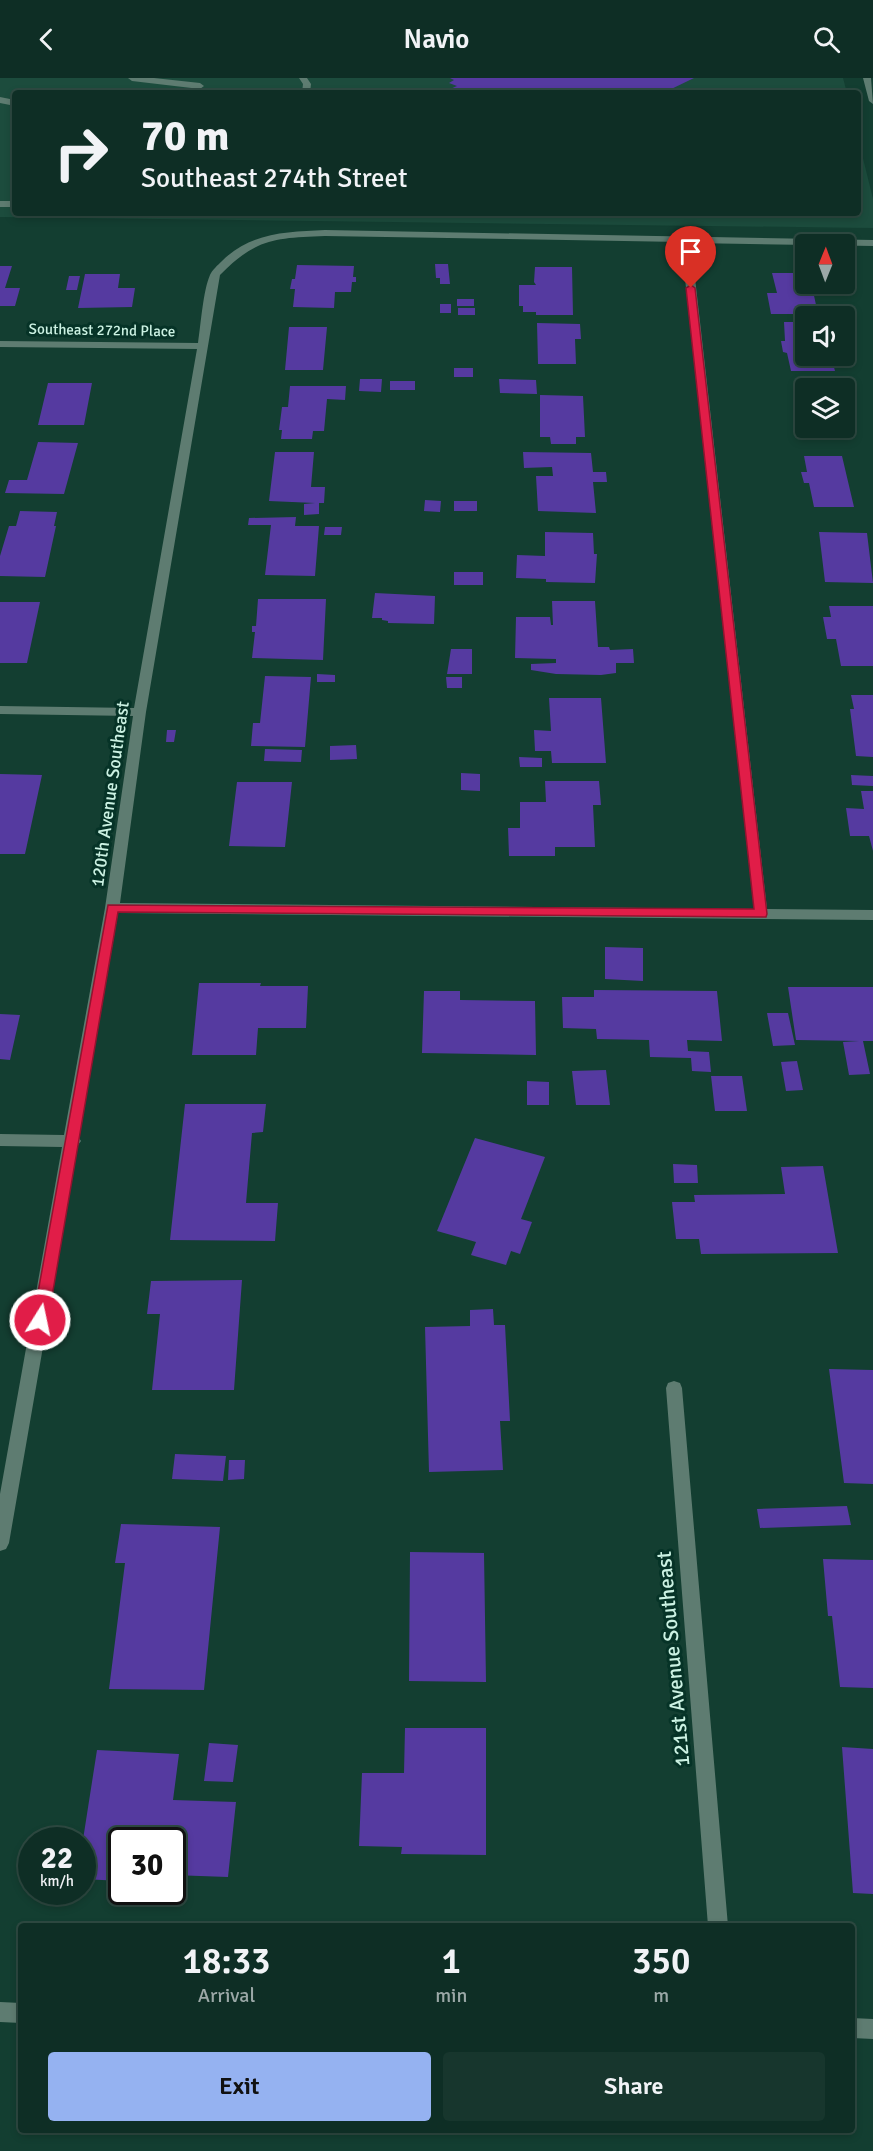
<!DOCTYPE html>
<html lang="en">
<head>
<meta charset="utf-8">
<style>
  :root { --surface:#0e2e25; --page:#17362d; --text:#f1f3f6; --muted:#9ba8a7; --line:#2e4a42; --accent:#95b2f1 }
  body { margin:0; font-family:Signika,sans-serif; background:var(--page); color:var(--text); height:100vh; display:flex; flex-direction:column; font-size:22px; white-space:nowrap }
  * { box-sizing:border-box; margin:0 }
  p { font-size:20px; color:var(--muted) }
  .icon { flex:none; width:33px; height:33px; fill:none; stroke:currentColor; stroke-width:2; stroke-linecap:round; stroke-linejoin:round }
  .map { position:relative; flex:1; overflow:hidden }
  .drawer { position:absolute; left:18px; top:1845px; width:837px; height:210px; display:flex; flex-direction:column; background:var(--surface); border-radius:6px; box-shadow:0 3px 9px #0003,0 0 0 2px var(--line) }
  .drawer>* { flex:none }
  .guide { position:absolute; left:12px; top:12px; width:849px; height:126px; border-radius:6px; box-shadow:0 3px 9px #0003,0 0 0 2px var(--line); background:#0e2e25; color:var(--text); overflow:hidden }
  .needle { width:39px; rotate:1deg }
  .controls { position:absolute; left:795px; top:156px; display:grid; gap:12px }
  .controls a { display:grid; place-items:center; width:60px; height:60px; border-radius:6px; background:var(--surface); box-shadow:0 3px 9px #0003,0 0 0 2px var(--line); font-size:30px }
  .speed { position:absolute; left:18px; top:1749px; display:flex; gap:12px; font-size:30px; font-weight:700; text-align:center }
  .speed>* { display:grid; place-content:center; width:78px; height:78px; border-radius:50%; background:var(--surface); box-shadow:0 3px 9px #0003,0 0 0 2px var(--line); line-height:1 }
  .speed small { font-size:15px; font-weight:400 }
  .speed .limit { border:3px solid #111; border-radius:9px; background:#fff; color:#111 }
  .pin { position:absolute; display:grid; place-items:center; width:51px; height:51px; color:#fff; margin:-62px -26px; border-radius:50% 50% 50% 0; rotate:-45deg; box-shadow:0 0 6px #0007 }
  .pin .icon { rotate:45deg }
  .me { position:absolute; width:66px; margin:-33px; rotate:10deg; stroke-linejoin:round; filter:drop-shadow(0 0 4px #0008) }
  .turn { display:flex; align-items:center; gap:21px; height:126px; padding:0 30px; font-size:27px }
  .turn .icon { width:78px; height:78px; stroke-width:2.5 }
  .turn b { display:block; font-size:42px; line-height:51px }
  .eta { display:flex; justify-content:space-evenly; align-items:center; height:102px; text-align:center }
  .eta b { font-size:36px; font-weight:600; line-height:42px }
  .button { display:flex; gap:12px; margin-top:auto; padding:12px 30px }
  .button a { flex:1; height:69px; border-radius:6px; background:var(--accent); color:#111; font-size:24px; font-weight:600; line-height:69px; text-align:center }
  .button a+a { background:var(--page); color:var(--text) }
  header { display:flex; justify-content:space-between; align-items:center; height:78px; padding:0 30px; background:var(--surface); font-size:27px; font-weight:600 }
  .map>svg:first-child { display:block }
</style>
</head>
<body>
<header><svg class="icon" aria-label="back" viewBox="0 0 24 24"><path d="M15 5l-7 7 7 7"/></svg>Navio<svg class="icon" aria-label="search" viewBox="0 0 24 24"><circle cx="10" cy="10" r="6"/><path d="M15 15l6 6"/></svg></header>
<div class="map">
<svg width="873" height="2073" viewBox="0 0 873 2073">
  <rect width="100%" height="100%" fill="#133e31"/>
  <path fill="#1c4c3d" d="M0,0H843L847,15H15V135H858V60L873,121V150L0,139Z"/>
  <path fill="#553aa0" d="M450,0H694L663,15H441L457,8L449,5L454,2Z
    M435,186H448L450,206H440V200H436Z
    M297,187L354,188L353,199H356V204H352L351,214H335L334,230L293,229L295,211H290L292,201H295Z
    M0,188H12L5,210H20L15,228H0Z
    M535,189H572L573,237H536V234H523V228H519V207H536L534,204Z
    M772,195H806V206H821L823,213H813L818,236H771L767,215H777Z
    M85,196H120L118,210H135L132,229L78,230Z
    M69,198H80L77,212H66Z
    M457,221H474V228H457Z
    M440,226H451V235H440Z
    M458,230H475V237H458Z
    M784,244H806V278H831L835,293H791L787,275L783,274L781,263H785Z
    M537,245L580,246L581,261H575L576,286H538Z
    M289,249H327L323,292H285Z
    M454,290H473V299H454Z
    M360,301H382L381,314L359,313Z
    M499,301L536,302L537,316L500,315Z
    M390,303H415V312H390Z
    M48,305H92L84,347H38Z
    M290,308H346L345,322L327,321L324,353H313L312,361H281L282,352H279L282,329H288Z
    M540,317L583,318L585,359H576V366H551L550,359H540Z
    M844,340L850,360H803L800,343H806V350H844Z
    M38,364L78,365L64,416L5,415L9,402H27Z
    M275,374H314L311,409H325L324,425H319V436L304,437V426L315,425L269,423Z
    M523,374L591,375L593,394H606L607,404H593L596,435L538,433L536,398H553L552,389L524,390Z
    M804,378H842L854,429H814L809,405H804L801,394H807Z
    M425,422L441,423L440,434L424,433Z
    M454,423H477V433H454Z
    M20,433L57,434L54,448H56L45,499L0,498V478L9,448H16Z
    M296,439L295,448H319L315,498L265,497L271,447H248L249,440Z
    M325,449H342L341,457H324Z
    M545,454L593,455L594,476H597L595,505L546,504V501L516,500L517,477L545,478Z
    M819,454L867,455L873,505L825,504Z
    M454,494H483V507H454Z
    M375,515L435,518L434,546L388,545V543L382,542V540H372Z
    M258,521H326L323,582L252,580L255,554H252V548H256Z
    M552,523H595L598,569H609L610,572L633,571L634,585H616V595L601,597L556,596L531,592V586L556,585V581L515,580L516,539H550L551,547H553Z
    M0,524H40L27,585H0Z
    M829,528H873V588H841L836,561H827L823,539H831Z
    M451,571H472V596H447Z
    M317,596L335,597V604H317Z
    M265,598L311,599L305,669L251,668L253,645H260Z
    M446,599H462V610H447Z
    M851,617H873V679L856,678L850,631H854Z
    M549,620H601L606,685H552L551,673H535L534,652L551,653Z
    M167,652H176L174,664H166Z
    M356,667L357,681L330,682V668Z
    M265,671L302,672L301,684L264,683Z
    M519,679L542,680V689H520Z
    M461,695L480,696V713L461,712Z
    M0,696L42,697L25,776H0Z
    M851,697L873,698V708L852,707Z
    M545,703H599L601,727H593L595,769H555V778H509L508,750H520V724H546Z
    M237,704H292L285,769L229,768Z
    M861,713H873V773L869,758H850L846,730L864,731Z
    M605,869L643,870V903L605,901Z
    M199,905H261L260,908H308L306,950H258L256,977H192Z
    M788,909H873V963H863L870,996L849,997L843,964L859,963L796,962Z
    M594,912L717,913L722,963L687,962L688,973L709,974L711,994L692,993L691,980L650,979L649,962L597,961L596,951L563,950L562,919H594Z
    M424,913H460V922L535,923L536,977L422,975Z
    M767,935H788L795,967L773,968Z
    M0,936L20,937L10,982L0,981Z
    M797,983L803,1012L786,1013L781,984Z
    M606,992L610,1027H576L572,993Z
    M711,998H742L747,1033H715Z
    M527,1003L549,1004V1027H527Z
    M185,1026H266L263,1054L252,1055L246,1125H278L275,1163L170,1162Z
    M475,1060L545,1079L521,1141L532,1144L520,1176L511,1173L506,1187L471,1177L476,1164L437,1153Z
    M673,1086L697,1087L698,1105H674Z
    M823,1088L838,1175L701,1176L699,1161H676L672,1124H695L694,1117L785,1116L781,1089Z
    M242,1202L234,1312H152L160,1236H147L151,1203Z
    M493,1231L494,1247H505L510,1343H500L503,1392L429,1394L425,1249L470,1248V1232Z
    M829,1291L873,1292V1406L844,1405Z
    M175,1376L226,1378L223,1403L172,1401Z
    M229,1382H245L244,1401L228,1402Z
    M847,1428L851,1447L760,1450L757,1431Z
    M121,1446L220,1449L204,1612L109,1611L125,1485H115Z
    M410,1474L484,1475L486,1604L409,1603Z
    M823,1481L873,1482V1610L840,1609L832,1538H828Z
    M405,1650H486V1777L401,1776L402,1769L359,1768L362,1695H404Z
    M209,1665L238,1667L233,1704L204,1703Z
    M842,1669L873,1671V1816L853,1815Z
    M97,1672L179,1676L173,1722L236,1724L228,1799L172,1797V1762H122V1803L82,1801V1768Z"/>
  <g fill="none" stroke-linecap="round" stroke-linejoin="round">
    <path fill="#5e7c71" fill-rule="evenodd" d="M128,0H154L200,5L204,8L200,11L132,3Z
      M299,0H307L311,6L310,15H302L303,6Z
      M863,0H871L873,26L869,23Z
      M0,19L15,22V28L0,25Z
      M0,123H15V129H0Z
      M325,152L873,162V168L691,165L767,831L873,832V842L118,835L79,1060L81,1063L78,1067L9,1465L6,1471L0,1473V1416L62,1069L0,1068V1056L64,1057L105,830L133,638L0,636V628L134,630L197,271L0,269V263L198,265C201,246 203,213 210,197C212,192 218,187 222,183C251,154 287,154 325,152ZM325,158L681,164L754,831L120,825L146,634L220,197C256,160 276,160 325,158Z
      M674,1303L680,1305L682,1310L728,1848H708L666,1310L668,1305Z
      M0,1924L21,1925V1945L0,1944Z
      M852,1940L873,1941V1961L852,1960Z"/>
  </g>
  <path fill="#e11d48" stroke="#92132f" stroke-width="1.5" d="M691,207L695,210L767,836L766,839L118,834L48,1242L46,1246L40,1248L35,1246L33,1242L108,827L754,831L686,210Z"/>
  <g text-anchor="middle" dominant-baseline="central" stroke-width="6" stroke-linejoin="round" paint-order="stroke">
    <g font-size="15" fill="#ccf2e3" stroke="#063327">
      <text transform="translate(102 252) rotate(1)">Southeast 272nd Place</text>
    </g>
    <g font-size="18" fill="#ccf2e3" stroke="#063327">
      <text transform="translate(110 716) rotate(-82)">120th Avenue Southeast</text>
    </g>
    <g font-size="21" fill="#ccf2e3" stroke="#063327">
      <text transform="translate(673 1581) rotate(-95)">121st Avenue Southeast</text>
    </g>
  </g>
</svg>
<div class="controls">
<a><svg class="needle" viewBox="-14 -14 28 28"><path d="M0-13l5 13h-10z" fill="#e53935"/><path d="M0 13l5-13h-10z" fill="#9ba8a7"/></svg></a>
<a><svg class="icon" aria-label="sound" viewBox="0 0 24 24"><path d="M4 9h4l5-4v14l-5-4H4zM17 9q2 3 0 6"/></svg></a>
<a><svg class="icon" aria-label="layers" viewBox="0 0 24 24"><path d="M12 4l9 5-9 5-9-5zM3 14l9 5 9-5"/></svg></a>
</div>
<div class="speed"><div>22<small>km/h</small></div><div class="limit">30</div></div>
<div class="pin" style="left:691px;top:210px;background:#d93025"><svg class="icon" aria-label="arrive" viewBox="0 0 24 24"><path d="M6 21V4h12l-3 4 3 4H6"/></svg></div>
<svg class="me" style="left:40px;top:1242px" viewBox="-20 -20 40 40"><circle r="17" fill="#e11d48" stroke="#fff" stroke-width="3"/><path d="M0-11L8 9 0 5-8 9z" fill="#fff"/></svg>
<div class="guide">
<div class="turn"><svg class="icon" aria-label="right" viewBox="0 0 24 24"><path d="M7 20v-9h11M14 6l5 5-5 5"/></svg><div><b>70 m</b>Southeast 274th Street</div></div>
</div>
<section class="drawer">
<div class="eta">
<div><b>18:33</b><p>Arrival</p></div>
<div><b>1</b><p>min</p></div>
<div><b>350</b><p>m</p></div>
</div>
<div class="button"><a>Exit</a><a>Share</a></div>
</section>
</div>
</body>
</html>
